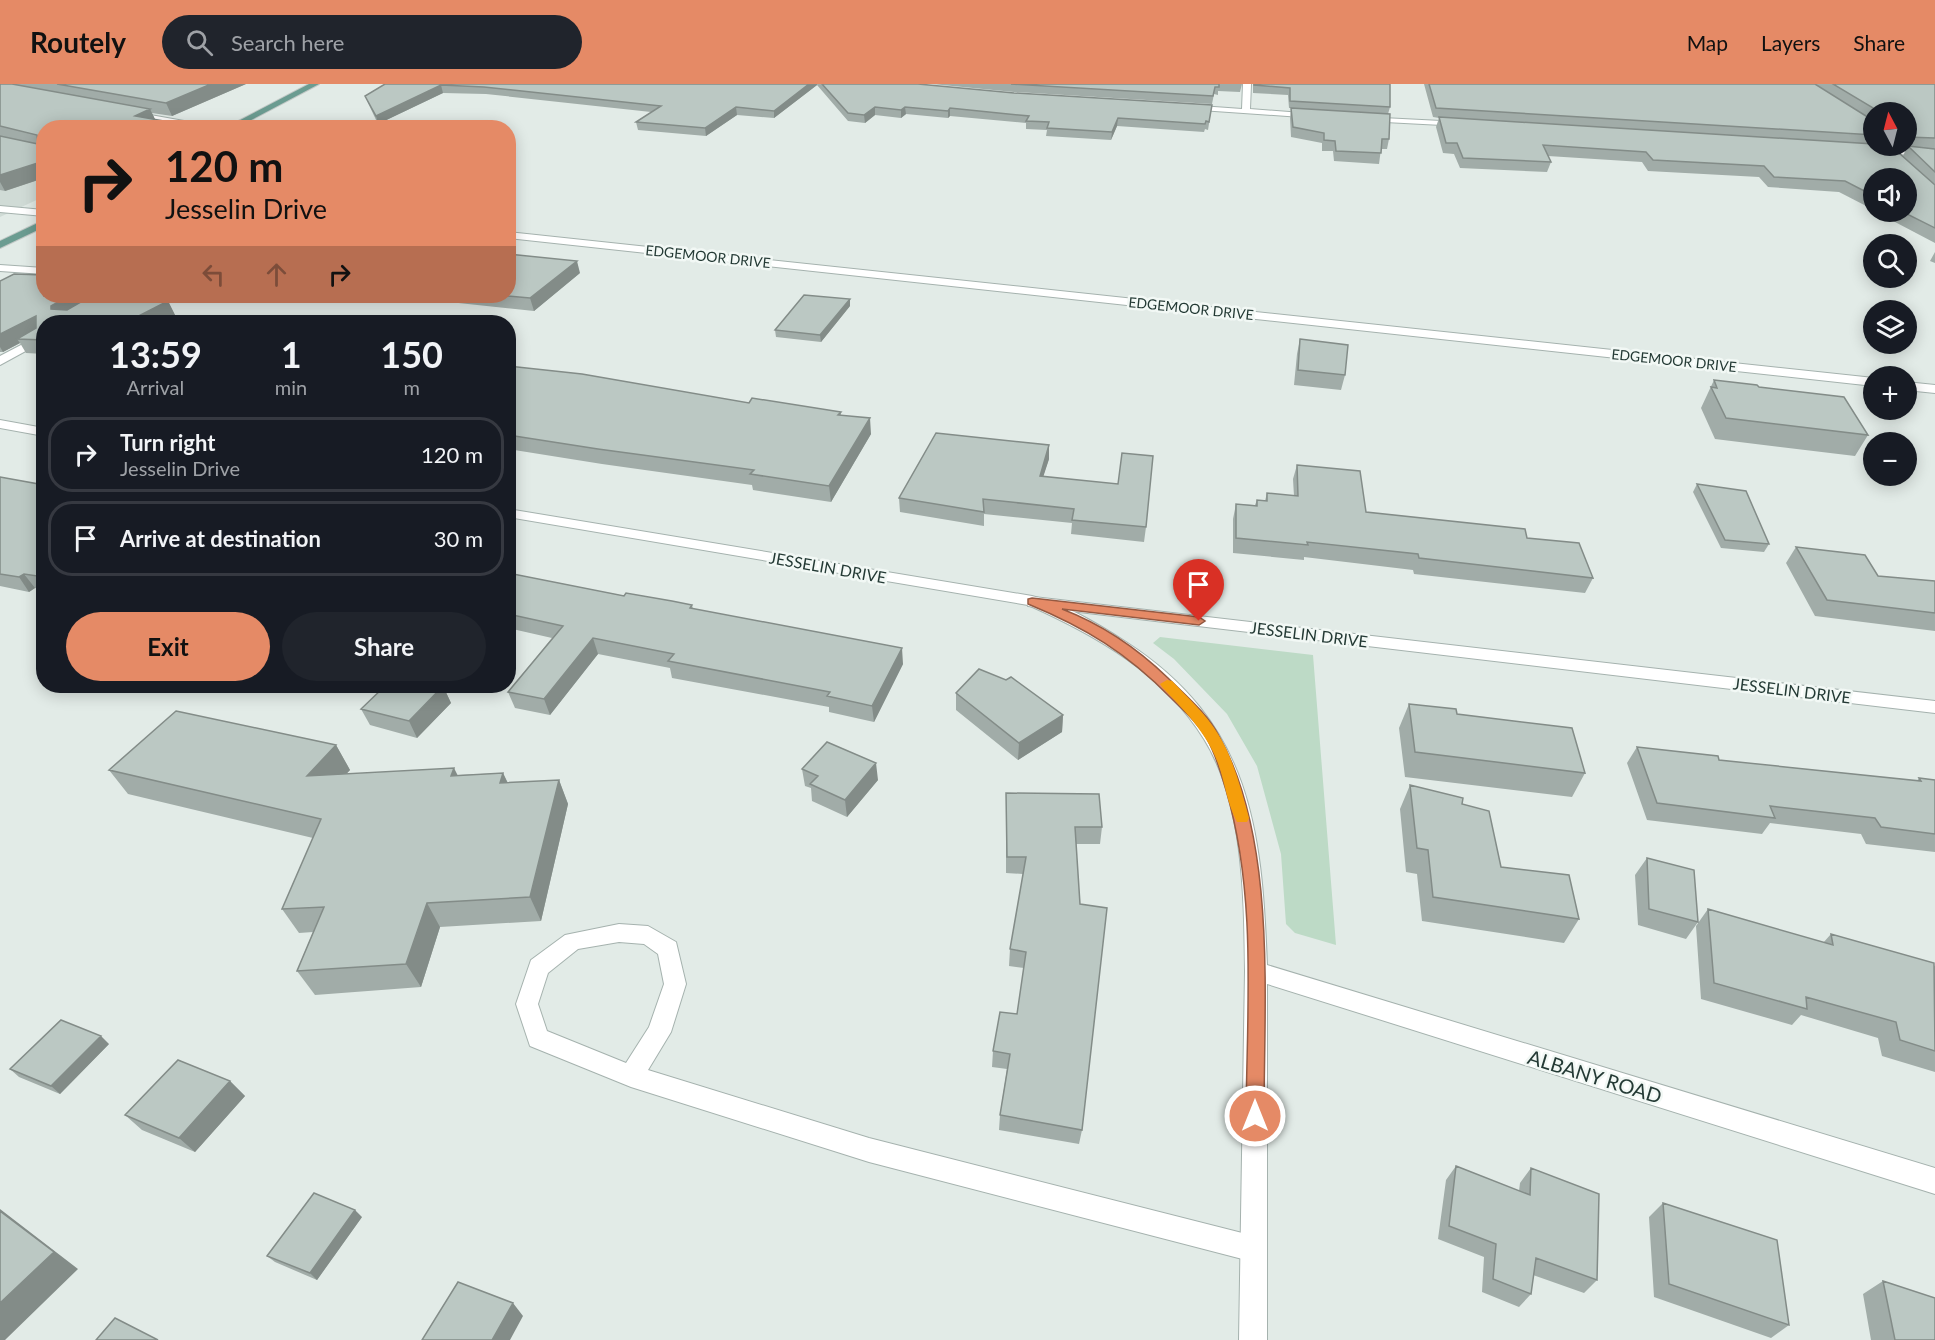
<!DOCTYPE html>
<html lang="en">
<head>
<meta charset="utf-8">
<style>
  :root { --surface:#171b24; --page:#20242c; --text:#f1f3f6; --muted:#9ea1a6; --line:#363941; --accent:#e58a66 }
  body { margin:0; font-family:Lato,sans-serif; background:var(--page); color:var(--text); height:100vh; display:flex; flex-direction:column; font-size:22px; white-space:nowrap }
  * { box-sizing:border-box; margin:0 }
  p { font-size:20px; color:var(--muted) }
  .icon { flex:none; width:33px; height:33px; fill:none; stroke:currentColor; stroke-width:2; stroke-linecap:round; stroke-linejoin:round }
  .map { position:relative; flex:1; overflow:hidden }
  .panel { position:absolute; left:36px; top:231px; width:480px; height:378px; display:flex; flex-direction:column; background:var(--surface); border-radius:24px; box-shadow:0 3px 15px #0003 }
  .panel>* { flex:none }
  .banner { position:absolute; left:36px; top:36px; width:480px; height:183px; border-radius:24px; box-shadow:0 3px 15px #0003; background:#e58a66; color:#111; overflow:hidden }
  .needle { width:39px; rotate:353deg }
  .buttons { position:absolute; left:1863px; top:18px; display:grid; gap:12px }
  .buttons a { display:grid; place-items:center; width:54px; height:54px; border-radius:50%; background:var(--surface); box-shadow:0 3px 15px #0003; font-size:30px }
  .pin { position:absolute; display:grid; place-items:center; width:51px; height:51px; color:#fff; margin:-62px -26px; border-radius:50% 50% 50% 0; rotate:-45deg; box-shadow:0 0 6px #0007 }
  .pin .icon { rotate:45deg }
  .me { position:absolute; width:66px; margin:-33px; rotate:0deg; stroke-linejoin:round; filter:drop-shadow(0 0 4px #0008) }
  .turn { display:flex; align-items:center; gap:21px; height:126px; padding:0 30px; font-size:27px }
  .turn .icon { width:78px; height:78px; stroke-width:2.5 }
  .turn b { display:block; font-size:42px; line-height:51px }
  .lanes { display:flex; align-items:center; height:57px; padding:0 30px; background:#0003; justify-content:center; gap:30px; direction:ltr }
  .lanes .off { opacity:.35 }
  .eta { display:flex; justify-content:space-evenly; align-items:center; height:102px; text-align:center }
  .eta b { font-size:36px; font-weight:700; line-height:42px }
  .action { display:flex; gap:12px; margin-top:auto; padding:12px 30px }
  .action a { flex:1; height:69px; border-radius:36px; background:var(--accent); color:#111; font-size:24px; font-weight:700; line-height:69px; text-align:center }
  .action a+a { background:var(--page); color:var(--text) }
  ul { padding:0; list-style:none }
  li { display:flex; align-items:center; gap:18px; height:75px; margin:0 12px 9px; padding:0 18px; border:3px solid var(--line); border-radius:24px }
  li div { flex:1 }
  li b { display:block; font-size:22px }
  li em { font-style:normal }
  header { display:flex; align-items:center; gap:36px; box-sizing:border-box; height:84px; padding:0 30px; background:var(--accent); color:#111 }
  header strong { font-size:28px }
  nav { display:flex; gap:33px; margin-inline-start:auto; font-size:21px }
  .search { width:420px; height:54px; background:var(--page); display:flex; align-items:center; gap:15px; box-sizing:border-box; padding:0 21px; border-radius:33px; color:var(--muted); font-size:22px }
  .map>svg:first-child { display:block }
</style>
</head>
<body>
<header>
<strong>Routely</strong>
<div class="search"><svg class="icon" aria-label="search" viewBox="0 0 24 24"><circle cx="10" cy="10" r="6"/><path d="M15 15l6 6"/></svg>Search here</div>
<nav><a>Map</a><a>Layers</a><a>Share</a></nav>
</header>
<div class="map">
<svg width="1935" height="1256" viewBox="0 0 1935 1256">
  <rect width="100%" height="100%" fill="#e2ebe7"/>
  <path fill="#d0dbd6" d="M0,50L43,54V113L0,133Z"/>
  <path fill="#bddac6" d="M1160,553L1313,571L1336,861L1295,849L1286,840L1281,770L1257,682L1227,630L1174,575L1153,559Z"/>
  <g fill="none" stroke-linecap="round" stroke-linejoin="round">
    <defs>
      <path id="service" d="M0,122L44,126V132L0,128Z
        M0,181L44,184V190L0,187Z
        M44,249V257L0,281V272Z
        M619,840L648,842L676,858L686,900L671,948L648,986L869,1054L1254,1152L1264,1155L1267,1165L1264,1175L1254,1178L869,1078L631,1003L530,962L516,920L531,876L565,851ZM619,858L644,860L658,870L664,900L649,943L626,979L547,947L538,920L548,889L578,865Z"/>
      <path id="minor" d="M1243,0H1251L1250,25L1315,30L1319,32L1315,34L1186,25L1182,23L1186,21L1242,25Z
        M128,27L212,42L216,44H196L131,31H128Z
        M1363,33L1461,38L1465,40L1461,42L1366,37L1362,35Z
        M1875,63L1935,67V73L1872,68V64Z
        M508,148L1874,294V302L508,154Z
        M1906,298L1935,301V309L1906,306Z
        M1034,513L1935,617V629L1028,522L1026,518Z
        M1256,877L1264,880L1267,887V1256H1239L1245,887L1248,880Z"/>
      <path id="tertiary" d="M0,336L44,344V352L0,344Z
        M508,425L1032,512C1065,520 1098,540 1126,558C1250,638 1262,744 1267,881L1935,1084V1110L1248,894L1245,887C1244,814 1244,719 1204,655C1164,590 1096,551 1028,521L508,433Z"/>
      <path id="primary" d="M309,0H319L236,44H225Z
        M44,136V143L0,164V157Z"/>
    </defs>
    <use href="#service" stroke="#a5b2ae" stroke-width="2"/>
    <use href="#minor" stroke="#a5b2ae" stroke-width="2"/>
    <use href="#tertiary" stroke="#a5b2ae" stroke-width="2"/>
    <use href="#primary" stroke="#c2c8c6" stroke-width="2"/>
    <use href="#service" fill="#fff" fill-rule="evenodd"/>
    <use href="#minor" fill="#fff" fill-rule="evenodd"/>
    <use href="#tertiary" fill="#fff" fill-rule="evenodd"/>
    <use href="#primary" fill="#6b9c91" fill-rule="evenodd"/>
  </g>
  <path fill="#a1aca8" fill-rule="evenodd" d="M0,0H246L172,32L152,29L155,36L164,37L167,44H44V94L5,107L0,106Z
    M385,0H918L1014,9L1212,21L1208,46L1205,45L1204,48L1117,42L1111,56L1046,52L1047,46L1026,45V39L950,32L948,34L906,30L901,34L875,31L865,39L848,37L817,1L774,34L737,31L706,52L638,46L636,38L651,28L486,10L443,9L378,40L368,19L365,12Z
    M932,0H1242L1240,8L1218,7V11L1214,10L1212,20L1014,8Z
    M1253,0H1390V23L1388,30L1389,55L1387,65H1381L1379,80L1334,77L1333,67H1322V59L1291,53L1290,34L1291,24H1289L1288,11L1253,9Z
    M1424,0H1935V159L1876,128H1906L1874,94V126L1839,108L1768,103L1759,93L1648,87L1642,78L1548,72L1551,78L1547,88L1460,84L1454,70L1443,69L1436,43L1439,34L1433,33ZM1874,28H1906V62H1874ZM1893,63H1907L1903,72Z
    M1935,168V179L1930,177Z
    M580,189L534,227L393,212H508Z
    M0,197L44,212H84L86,215L168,217L175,231L161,238H44V270L26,269L20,259L3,268H0Z
    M850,222L821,258L776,253L775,246Z
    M1300,255L1345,291L1341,306L1294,301L1297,270Z
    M508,282L749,319L841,328V331L871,350L831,418L753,406L752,401L602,380L508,365Z
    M1714,296L1759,303L1868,351L1855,372L1715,355L1701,324Z
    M1049,361V375L1043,392L1146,443L1144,458L1071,450L1072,439L984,430V442L900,428L899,414Z
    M1297,381L1366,428L1527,454L1593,494L1585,509L1414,490L1413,486L1304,473V476L1233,469V435L1236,420L1255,421L1257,416L1265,417L1267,409L1294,412L1293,395Z
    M0,393L44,401V506L35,504L29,508L0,502Z
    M1697,400L1769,460L1764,468L1721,464L1693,408Z
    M1796,463L1878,492L1935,497V547L1815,532L1786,479Z
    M508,489L624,512L692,521L693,525L903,580L874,638L829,628V623L672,594L670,584L598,570L550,631L515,624L508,608L552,554L508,544Z
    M443,602L451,619L417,654L370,641L361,625Z
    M956,609L1063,631L1062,648L1018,676L956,626Z
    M1409,620L1585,689L1572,713L1405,693L1399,644Z
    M336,661L350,686L346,690L458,691L503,689L508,699L559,696L568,720L541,837L440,843L421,903L315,911L297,887L313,848L299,849L282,825L313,754L128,710L109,686Z
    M1637,663L1719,676L1917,697L1919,694L1935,696V768L1866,760L1861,750L1770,739L1762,750L1647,736L1627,679Z
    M802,685L878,696L847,733L812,717L811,704L805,702Z
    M1410,701L1462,720L1501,783L1579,835L1564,859L1422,837L1417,790L1406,788L1400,725Z
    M1006,709L1102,743L1100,760H1076L1082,1046L1079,1060L999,1046L1000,1031L1007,985L992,983L993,967L1017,930L1024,884L1009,882L1010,865L1023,790L1006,789Z
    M1647,774L1698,838L1686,855L1638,841L1635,791Z
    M1708,825L1823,859L1831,850L1935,882V988L1882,972L1878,954L1801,931L1792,941L1701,915L1696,842Z
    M109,960L60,1010L19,993L10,985Z
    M230,997L245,1012L195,1068L142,1046L125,1031Z
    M1456,1082L1519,1107L1520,1099L1531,1084L1597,1196L1584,1209L1533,1191L1531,1210L1519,1223L1482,1208L1484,1173L1438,1155L1446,1096Z
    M1663,1119L1789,1241L1771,1254L1654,1213L1649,1133Z
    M362,1133L317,1196L275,1178L267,1172Z
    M1883,1197L1935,1256H1871L1863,1210Z"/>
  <path fill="#838c88" d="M211,0H246L172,32L166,19Z
    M809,0H817V1L774,34V27Z
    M441,1L443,9L378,40L376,32Z
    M736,23L737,31L706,52L705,44Z
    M875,23V31L865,39L864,31Z
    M905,23L906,30L901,34V26Z
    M950,24V32L948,34V27Z
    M150,25L157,39L164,37L167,44H141L135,32Z
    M1118,34L1117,42L1111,56L1112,48Z
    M44,77V94L5,107L0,98V91Z
    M577,177L580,189L534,227L530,214Z
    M69,212H84L88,219L60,236L51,225V222Z
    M850,215V222L821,258L820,251Z
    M168,217L175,231L161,238H127Z
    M36,232L44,245L17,255L20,259L3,268L0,263V250Z
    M870,334L871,350L831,418L829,402Z
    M1049,361V375L1039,406L1040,392Z
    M24,490L35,504L29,508L19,493Z
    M593,554L598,570L550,631L544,615Z
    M902,564L903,580L874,638L872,622Z
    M443,602L451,619L417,654L409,637Z
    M1063,631L1062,648L1018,676L1019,659Z
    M336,661L350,686L322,716L307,692Z
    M876,679L878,696L847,733L845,716Z
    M454,684L466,708L451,692Z
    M503,689L514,713L500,699Z
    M559,696L568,720L541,837L530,813Z
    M427,819L440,843L421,903L406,880Z
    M101,952L109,960L60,1010L51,1002Z
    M230,997L245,1012L195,1068L179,1054Z
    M0,1125L78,1185L5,1256H0Z
    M355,1126L362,1133L317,1196L310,1189Z
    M513,1219L523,1232L510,1256H492Z"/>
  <path fill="#bbc8c3" stroke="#838c88" stroke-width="1.5" d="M0,0H12L150,25L135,32L164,37L145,44H44V77L0,91V52L38,60L37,51L0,42Z
    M57,0H211L166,19Z
    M385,0H809L774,27L736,23L705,44L636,38L661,22L484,3L441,1L376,32L365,12Z
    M822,0H918L1014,9L1212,21L1209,38L1206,37L1205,40L1118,34L1112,48L1047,44L1049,38L1026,37L1029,32L950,24L948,27L905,23L901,26L875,23L864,31L848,29Z
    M1011,0H1219V3H1215L1213,12Z
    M1254,0H1390V23L1290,17V4L1254,1Z
    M1429,0H1815L1874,37V51L1436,24Z
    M1833,0H1935V54L1906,53V28H1879L1875,25Z
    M1291,24L1390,30L1389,55H1382L1381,69L1336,67L1335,57L1324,56V49L1293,43Z
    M1439,33L1874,60V62H1891L1935,101V144L1903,128H1906V94H1874V112L1845,97L1774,93L1764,82L1653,76L1646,68L1543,61L1551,78L1463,74L1457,59H1446Z
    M1908,62L1935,65V88Z
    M508,170L577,177L530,214L508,212Z
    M14,190L44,191V212H69L51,222V225L67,226L91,212H128L168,217L127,238H44V256L17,255L36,244V232L0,250V197Z
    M804,211L850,215L820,251L775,246Z
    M1300,255L1348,261L1345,291L1298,286Z
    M508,282L582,290L749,319L752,314L841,328L838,331L870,334L829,402L750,390L754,386L598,365L508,351Z
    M1714,296L1757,301L1759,303L1844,313L1868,351L1726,334L1711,303L1717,304Z
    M936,349L1049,361L1040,392L1118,400L1122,369L1153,372L1146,443L1072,436L1074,425L983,415L984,428L899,414Z
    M1297,381L1360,387L1366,428L1525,445L1527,454L1579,459L1593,494L1419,474L1418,470L1307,458L1308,461L1236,454V420L1257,422V416L1267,417V409L1298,412Z
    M0,393L44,401V493L24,490L19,493L0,490Z
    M1697,400L1746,407L1769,460L1725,456Z
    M1796,463L1865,471L1878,492L1935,497V529L1827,516Z
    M508,489L624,512L626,509L672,517L692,521L690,524L902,564L872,622L827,612L830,608L668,577L674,570L593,554L544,615L508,608L563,542L508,530Z
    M979,585L1006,596L1011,593L1063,631L1019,659L956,609Z
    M385,602H443L409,637L361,625Z
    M1409,620L1456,625L1457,630L1572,644L1585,689L1415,668Z
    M176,627L336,661L307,692L454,684L451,692L503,689L500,699L559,696L530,813L427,819L406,880L297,887L324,823L282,825L321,735L109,686Z
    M827,658L876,679L845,716L810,700L818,692L802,685Z
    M1637,663L1718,672L1719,676L1921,697L1919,694L1935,696V750L1881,743L1875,734L1770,722L1775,734L1657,719Z
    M1410,701L1463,714L1462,720L1489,727L1501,783L1569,791L1579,835L1433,813L1428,766L1417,764Z
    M1006,709L1099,710L1102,743H1075L1080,820L1107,824L1082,1046L1000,1031L1010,970L993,967L1000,928L1017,930L1026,868L1010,865L1026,773H1007Z
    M1647,774L1694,786L1698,838L1649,825Z
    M1708,825L1833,861L1831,850L1934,879L1935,967L1900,956L1896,938L1806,913L1807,925L1714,899Z
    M61,936L101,952L51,1002L10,985Z
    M178,976L230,997L179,1054L125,1031Z
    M1456,1082L1530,1111L1531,1084L1599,1110L1597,1196L1536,1174L1531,1210L1493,1195L1496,1160L1449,1142Z
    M314,1109L355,1126L310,1189L267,1172Z
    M1663,1119L1777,1156L1789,1241L1669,1200Z
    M0,1127L54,1168L0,1219Z
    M1883,1197L1935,1214V1256H1895Z
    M458,1198L513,1219L492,1256H422Z
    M115,1234L158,1256H96Z"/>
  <path fill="#e58a66" stroke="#955a42" stroke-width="1.5" d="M1032,514L1199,533L1205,537L1199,541L1062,525C1101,540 1138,565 1168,594C1186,612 1207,629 1219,652C1277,756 1264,915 1264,1032L1262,1038L1255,1041L1248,1038L1246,1032C1247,924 1257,811 1226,706C1221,689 1216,671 1207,655C1198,639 1184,627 1171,614C1127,569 1086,544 1028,520V515Z"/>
  <path fill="#f59e0b" d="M1167,596L1172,597C1188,614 1206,630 1218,650C1234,675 1241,706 1249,734L1247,738H1237C1227,720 1225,698 1218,679C1206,648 1185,627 1162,603L1160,600Z"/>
  <g text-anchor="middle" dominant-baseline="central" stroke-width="5" stroke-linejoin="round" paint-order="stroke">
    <g font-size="14" fill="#243a35" stroke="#f2f8f5">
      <text transform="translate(708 172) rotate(6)">EDGEMOOR DRIVE</text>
      <text transform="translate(1191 224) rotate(6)">EDGEMOOR DRIVE</text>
      <text transform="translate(1674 276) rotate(6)">EDGEMOOR DRIVE</text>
    </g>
    <g font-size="16" fill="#243a35" stroke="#f2f8f5">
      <text transform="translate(828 483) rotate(10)">JESSELIN DRIVE</text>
      <text transform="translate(1309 550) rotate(7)">JESSELIN DRIVE</text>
      <text transform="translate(1792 606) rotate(7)">JESSELIN DRIVE</text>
    </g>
    <g font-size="20" fill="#243a35" stroke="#f2f8f5">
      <text transform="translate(1595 992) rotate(17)">ALBANY ROAD</text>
    </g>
  </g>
</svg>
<div class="buttons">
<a><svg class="needle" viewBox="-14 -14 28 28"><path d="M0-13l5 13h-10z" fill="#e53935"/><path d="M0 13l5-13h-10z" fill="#9ea1a6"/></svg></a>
<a><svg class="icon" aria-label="sound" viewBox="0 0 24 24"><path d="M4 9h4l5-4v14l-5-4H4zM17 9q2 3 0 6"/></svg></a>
<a><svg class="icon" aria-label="search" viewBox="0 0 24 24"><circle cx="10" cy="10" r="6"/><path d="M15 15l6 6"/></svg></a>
<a><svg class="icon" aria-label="layers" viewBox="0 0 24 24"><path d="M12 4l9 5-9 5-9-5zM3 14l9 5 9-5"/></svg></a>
<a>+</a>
<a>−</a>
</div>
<div class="pin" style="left:1199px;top:537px;background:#d93025"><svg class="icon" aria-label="arrive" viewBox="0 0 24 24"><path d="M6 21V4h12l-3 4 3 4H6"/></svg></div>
<svg class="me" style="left:1255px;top:1032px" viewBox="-20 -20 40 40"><circle r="17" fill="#e58a66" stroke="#fff" stroke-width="3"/><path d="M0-11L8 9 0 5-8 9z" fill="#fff"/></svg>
<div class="banner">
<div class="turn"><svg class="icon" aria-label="right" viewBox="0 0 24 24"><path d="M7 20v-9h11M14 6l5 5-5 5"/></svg><div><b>120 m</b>Jesselin Drive</div></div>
<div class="lanes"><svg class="icon off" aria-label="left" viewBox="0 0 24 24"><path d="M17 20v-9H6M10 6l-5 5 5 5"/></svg><svg class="icon off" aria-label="ahead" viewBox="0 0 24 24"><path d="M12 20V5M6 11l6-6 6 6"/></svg><svg class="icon" aria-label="right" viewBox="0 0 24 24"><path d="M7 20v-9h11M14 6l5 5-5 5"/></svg></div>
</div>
<section class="panel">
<div class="eta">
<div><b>13:59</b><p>Arrival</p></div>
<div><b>1</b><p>min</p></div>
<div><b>150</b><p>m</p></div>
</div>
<ul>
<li><svg class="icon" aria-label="right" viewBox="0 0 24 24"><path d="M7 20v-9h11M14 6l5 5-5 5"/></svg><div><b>Turn right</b><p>Jesselin Drive</p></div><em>120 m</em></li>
<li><svg class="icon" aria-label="arrive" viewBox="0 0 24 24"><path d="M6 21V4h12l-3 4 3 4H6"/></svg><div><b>Arrive at destination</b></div><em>30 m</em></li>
</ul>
<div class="action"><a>Exit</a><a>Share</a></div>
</section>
</div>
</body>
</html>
